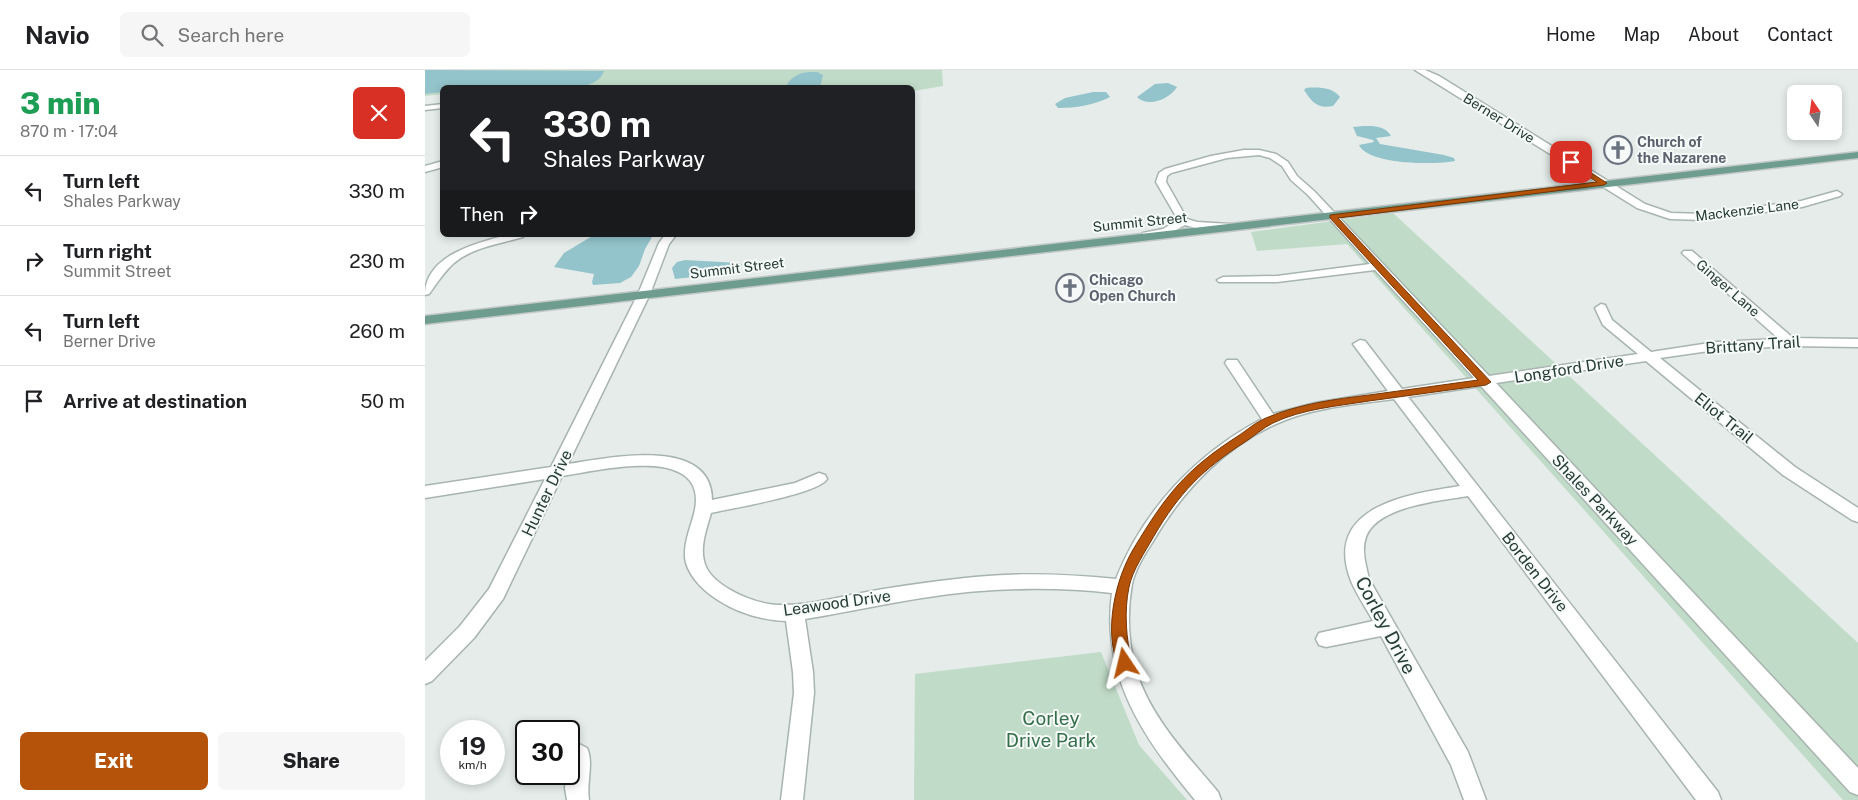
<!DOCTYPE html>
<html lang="en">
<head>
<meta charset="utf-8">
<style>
  :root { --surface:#fff; --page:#f6f6f6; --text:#202124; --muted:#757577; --line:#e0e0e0; --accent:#b45309 }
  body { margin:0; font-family:"Public Sans",sans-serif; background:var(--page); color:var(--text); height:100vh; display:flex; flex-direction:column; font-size:19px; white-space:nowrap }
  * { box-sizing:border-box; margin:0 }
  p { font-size:16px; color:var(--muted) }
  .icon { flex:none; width:28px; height:28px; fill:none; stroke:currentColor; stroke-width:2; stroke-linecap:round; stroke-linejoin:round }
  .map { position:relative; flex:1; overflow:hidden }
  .sheet { display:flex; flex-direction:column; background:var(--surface); width:425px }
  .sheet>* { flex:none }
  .guide { position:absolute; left:15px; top:15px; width:475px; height:152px; border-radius:8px; box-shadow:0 2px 8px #0003; background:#202124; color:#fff; overflow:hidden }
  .needle { width:32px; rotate:347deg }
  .fabs { position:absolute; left:1362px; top:15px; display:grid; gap:10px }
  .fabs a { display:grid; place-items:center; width:55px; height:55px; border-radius:8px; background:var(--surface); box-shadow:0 2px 8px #0003; font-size:25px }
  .speed { position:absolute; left:15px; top:650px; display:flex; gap:10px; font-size:25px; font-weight:700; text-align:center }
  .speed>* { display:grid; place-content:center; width:65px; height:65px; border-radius:50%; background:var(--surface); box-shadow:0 2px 8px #0003; line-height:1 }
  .speed small { font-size:12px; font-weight:400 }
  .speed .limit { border:2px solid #111; border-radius:8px; background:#fff; color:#111 }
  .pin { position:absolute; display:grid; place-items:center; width:42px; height:42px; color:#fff; margin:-21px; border-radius:10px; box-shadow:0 2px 8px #0006 }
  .me { position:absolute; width:55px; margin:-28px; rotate:350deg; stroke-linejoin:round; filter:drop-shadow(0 0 4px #0008) }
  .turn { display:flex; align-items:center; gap:18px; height:105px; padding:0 20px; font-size:22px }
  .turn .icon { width:65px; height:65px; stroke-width:2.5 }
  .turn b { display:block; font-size:35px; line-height:42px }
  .then { display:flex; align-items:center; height:48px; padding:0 20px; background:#0003; gap:10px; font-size:19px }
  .round { display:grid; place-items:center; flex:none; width:52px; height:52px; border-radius:8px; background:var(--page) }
  .summary { display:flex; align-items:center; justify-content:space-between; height:85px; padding:0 20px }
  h1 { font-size:30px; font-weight:800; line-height:38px; color:#1e9e55 }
  .button { display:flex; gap:10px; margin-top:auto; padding:10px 20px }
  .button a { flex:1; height:58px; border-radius:8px; background:var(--accent); color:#fff; font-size:20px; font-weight:800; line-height:58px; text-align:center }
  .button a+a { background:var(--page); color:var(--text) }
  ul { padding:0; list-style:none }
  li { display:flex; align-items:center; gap:15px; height:70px; padding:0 20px; border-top:1px solid var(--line) }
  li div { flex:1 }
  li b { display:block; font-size:19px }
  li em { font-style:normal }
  header { display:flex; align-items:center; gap:30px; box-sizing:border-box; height:70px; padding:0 25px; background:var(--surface); border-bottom:1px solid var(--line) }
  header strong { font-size:24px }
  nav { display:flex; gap:28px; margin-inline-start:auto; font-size:18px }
  .search { width:350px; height:45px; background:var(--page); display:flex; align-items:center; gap:12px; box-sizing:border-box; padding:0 18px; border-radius:8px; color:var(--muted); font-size:19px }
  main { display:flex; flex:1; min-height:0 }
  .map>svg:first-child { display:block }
</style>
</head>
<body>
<header>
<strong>Navio</strong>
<div class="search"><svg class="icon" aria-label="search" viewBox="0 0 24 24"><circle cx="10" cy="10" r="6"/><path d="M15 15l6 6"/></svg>Search here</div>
<nav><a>Home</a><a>Map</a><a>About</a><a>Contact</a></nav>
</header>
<main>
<section class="sheet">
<div class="summary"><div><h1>3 min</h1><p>870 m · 17:04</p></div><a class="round" style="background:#d93025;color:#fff"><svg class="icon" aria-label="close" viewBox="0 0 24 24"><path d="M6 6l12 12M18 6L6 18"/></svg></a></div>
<ul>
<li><svg class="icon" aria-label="left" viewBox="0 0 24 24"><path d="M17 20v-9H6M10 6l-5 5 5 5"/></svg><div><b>Turn left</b><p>Shales Parkway</p></div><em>330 m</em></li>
<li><svg class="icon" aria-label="right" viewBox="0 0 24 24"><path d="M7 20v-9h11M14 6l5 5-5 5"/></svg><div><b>Turn right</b><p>Summit Street</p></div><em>230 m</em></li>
<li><svg class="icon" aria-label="left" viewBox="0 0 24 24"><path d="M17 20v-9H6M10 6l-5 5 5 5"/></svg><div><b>Turn left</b><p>Berner Drive</p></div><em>260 m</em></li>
<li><svg class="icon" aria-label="arrive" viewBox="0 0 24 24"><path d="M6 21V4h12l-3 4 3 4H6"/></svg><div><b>Arrive at destination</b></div><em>50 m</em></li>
</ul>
<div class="button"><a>Exit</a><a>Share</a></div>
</section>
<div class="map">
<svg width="1433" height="730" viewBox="0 0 1433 730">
  <rect width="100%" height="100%" fill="#e5ece9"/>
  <path fill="#c0dbc7" d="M0,0H517L518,16L488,21V18H18L17,24L0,26Z
    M968,143L1433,573V730H1418L922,174L832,181L826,162Z
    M676,582L714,675L762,730H489L490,604Z"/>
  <path fill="#93c3cb" d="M0,0L179,1C176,10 167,14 157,17L18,18L17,22L0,24Z
    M384,2H392L398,5L395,17H361C365,7 374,3 384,2Z
    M743,13L752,17C745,29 723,38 712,27L730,14Z
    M881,18C893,17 907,17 915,27L908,36C892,39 887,32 879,20Z
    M668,22H681L685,27C670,35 650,38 633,38L630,34L640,28Z
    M928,57C941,56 959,53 966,66L951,68L955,74L1019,85L1029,88L1030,91C1011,95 943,95 934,75L949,72L948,70L932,66Z
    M169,165H226L227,167L220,179L214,196L206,207L195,213L168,215L167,212L169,204L129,197L139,183Z
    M260,190L314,193L318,195L278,206L250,209L247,198L252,192Z"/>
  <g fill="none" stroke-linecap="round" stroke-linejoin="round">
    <defs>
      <path id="minor" d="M990,0H1000L1014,6L1220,134L1246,143L1279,144L1376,131L1412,121L1417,124L1415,126L1377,137L1279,150L1245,149L1212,138Z
        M18,34V38L0,40V36Z
        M819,80H834L851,84L863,92L872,106L889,121L1064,306L1213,284L1178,255L1170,238L1176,234L1180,235L1187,250L1226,282L1291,272L1354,269L1259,185L1257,183L1259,181H1267L1368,268L1433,269V277L1365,276L1291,280L1235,288L1370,397L1433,438V452L1427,450L1358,405L1221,291L1071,313L1433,698V725L1425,722L1056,316L983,327L1293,722L1296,730H1271L1043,426C1015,431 952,436 941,467C936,481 941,495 944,509L1043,682L1061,730H1039L1026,695L956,566L901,577L894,575L891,569L894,563L948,551C941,538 932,525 926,511C897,436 984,424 1035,416L969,329C933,334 892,337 858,351C801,374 757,421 727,473C719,485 710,500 707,514C702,542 703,572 711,600C725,647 762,685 793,722L796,730H770C719,668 676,608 687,523C623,516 560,518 497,528C457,534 419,543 380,549L388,602L389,623L378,730H356L369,623L368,602L361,551C337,550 313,543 293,530C279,521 266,509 261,493C257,477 265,459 269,444C280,401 243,394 209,396C185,397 161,402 137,406L78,529L49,568L7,611L0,614V591L35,556L64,519L120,409L0,428V416L126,397L213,224L234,173L240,165H251L244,174L225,224L143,394C182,388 287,365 287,430L370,413L394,403L400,405L402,409C393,424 307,438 286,443C282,458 275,475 279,491C284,516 330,534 353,535C379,536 405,529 431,524C467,517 503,512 540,508C590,502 641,504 691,509C718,440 772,383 837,349L800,293L802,290H812L848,344L890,333L963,321L928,274L935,270L940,271L977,319L1049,308L950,200L852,212H794L792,210L798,207L852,206L945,194L883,125L866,110L857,96L845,88L834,85L802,88L746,103L742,106L741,112L762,149L772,152L804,154L808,155L809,157L808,159L771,158L760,155L745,163L718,167L717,165L718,163L738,159L753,150L731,112L734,103L740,99L786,86Z
        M18,91V97L0,102V96Z
        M82,165H99L98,167C75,174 48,177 29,193C19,202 12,213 4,224L0,225C0,185 52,173 82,165Z
        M154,674L162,678C169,693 161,713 164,730H142L140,718L141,704H144V683L146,678Z"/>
      <path id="major" d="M1433,82V88L0,254V246Z"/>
    </defs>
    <use href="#minor" stroke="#a8b4b0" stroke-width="3"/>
    <use href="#major" stroke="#c2c8c7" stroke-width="3"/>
    <use href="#minor" fill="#fff" fill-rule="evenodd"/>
    <use href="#major" fill="#6e9d90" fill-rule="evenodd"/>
  </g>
  <path fill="#b45309" stroke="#753606" d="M1146,90L1182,113L1179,115L913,148L1066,312L1061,315C1022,320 983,326 944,331C913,336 877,339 848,353C838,358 829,366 820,372C778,399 754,423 729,466C720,482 708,499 704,517C699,541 701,569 707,593L705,597L700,599L694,597C678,563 690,509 709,478C741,425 760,400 813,366C822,360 831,352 841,348C873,334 911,329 944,325C981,320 1017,315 1053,310L905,148V145L1172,112L1143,94V91Z"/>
  <defs>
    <symbol id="church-ring" viewBox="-11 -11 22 22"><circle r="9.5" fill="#f5f9f7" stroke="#6b7280" stroke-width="1.5"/><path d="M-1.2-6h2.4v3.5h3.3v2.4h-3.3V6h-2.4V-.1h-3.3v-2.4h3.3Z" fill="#6b7280"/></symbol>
  </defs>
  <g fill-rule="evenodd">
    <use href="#church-ring" x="1177" y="64" width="32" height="32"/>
    <use href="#church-ring" x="629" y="202" width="32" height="32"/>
  </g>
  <g text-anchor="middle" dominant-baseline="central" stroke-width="4" stroke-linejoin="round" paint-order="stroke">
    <g font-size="14" fill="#263c36" stroke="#f5f9f7">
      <text transform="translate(1074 48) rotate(32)">Berner Drive</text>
      <text transform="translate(1322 140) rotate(-7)">Mackenzie Lane</text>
      <text transform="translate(715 152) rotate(-6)">Summit Street</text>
      <text transform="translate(312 198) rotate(-7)">Summit Street</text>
      <text transform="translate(1303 218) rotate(41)">Ginger Lane</text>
    </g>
    <g font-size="14" font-weight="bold" fill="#5b616d" stroke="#f5f9f7" text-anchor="start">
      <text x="1212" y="72">Church of<tspan x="1212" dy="16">the Nazarene</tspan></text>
      <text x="664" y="210">Chicago<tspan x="664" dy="16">Open Church</tspan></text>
    </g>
    <g font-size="16" fill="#263c36" stroke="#f5f9f7">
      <text transform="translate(1328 275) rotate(-4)">Brittany Trail</text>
      <text transform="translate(1144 299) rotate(-9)">Longford Drive</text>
      <text transform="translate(1299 348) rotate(39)">Eliot Trail</text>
      <text transform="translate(122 423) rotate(-64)">Hunter Drive</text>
      <text transform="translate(1170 430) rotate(47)">Shales Parkway</text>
      <text transform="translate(1110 502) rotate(52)">Borden Drive</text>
      <text transform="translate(412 533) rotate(-8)">Leawood Drive</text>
    </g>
    <g font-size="19" fill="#263c36" stroke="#f5f9f7">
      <text transform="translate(961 555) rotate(62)">Corley Drive</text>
    </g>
    <g font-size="19" fill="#346f4a" stroke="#f5f9f7">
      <text x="626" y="648">Corley<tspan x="626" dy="22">Drive Park</tspan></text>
    </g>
  </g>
</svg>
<div class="fabs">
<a><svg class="needle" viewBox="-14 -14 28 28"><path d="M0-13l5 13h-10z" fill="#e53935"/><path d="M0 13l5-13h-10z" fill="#757577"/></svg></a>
</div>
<div class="speed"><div>19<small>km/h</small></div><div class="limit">30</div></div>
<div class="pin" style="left:1146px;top:92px;background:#d93025"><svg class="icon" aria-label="arrive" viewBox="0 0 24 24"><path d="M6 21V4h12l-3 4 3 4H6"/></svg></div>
<svg class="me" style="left:700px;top:593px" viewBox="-20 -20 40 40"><path d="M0-17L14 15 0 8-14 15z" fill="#b45309" stroke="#fff" stroke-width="4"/></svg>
<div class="guide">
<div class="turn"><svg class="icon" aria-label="left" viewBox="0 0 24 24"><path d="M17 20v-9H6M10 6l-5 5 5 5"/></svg><div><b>330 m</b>Shales Parkway</div></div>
<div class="then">Then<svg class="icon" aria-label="right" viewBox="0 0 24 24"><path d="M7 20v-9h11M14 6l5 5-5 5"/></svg></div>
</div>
</div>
</main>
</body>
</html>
